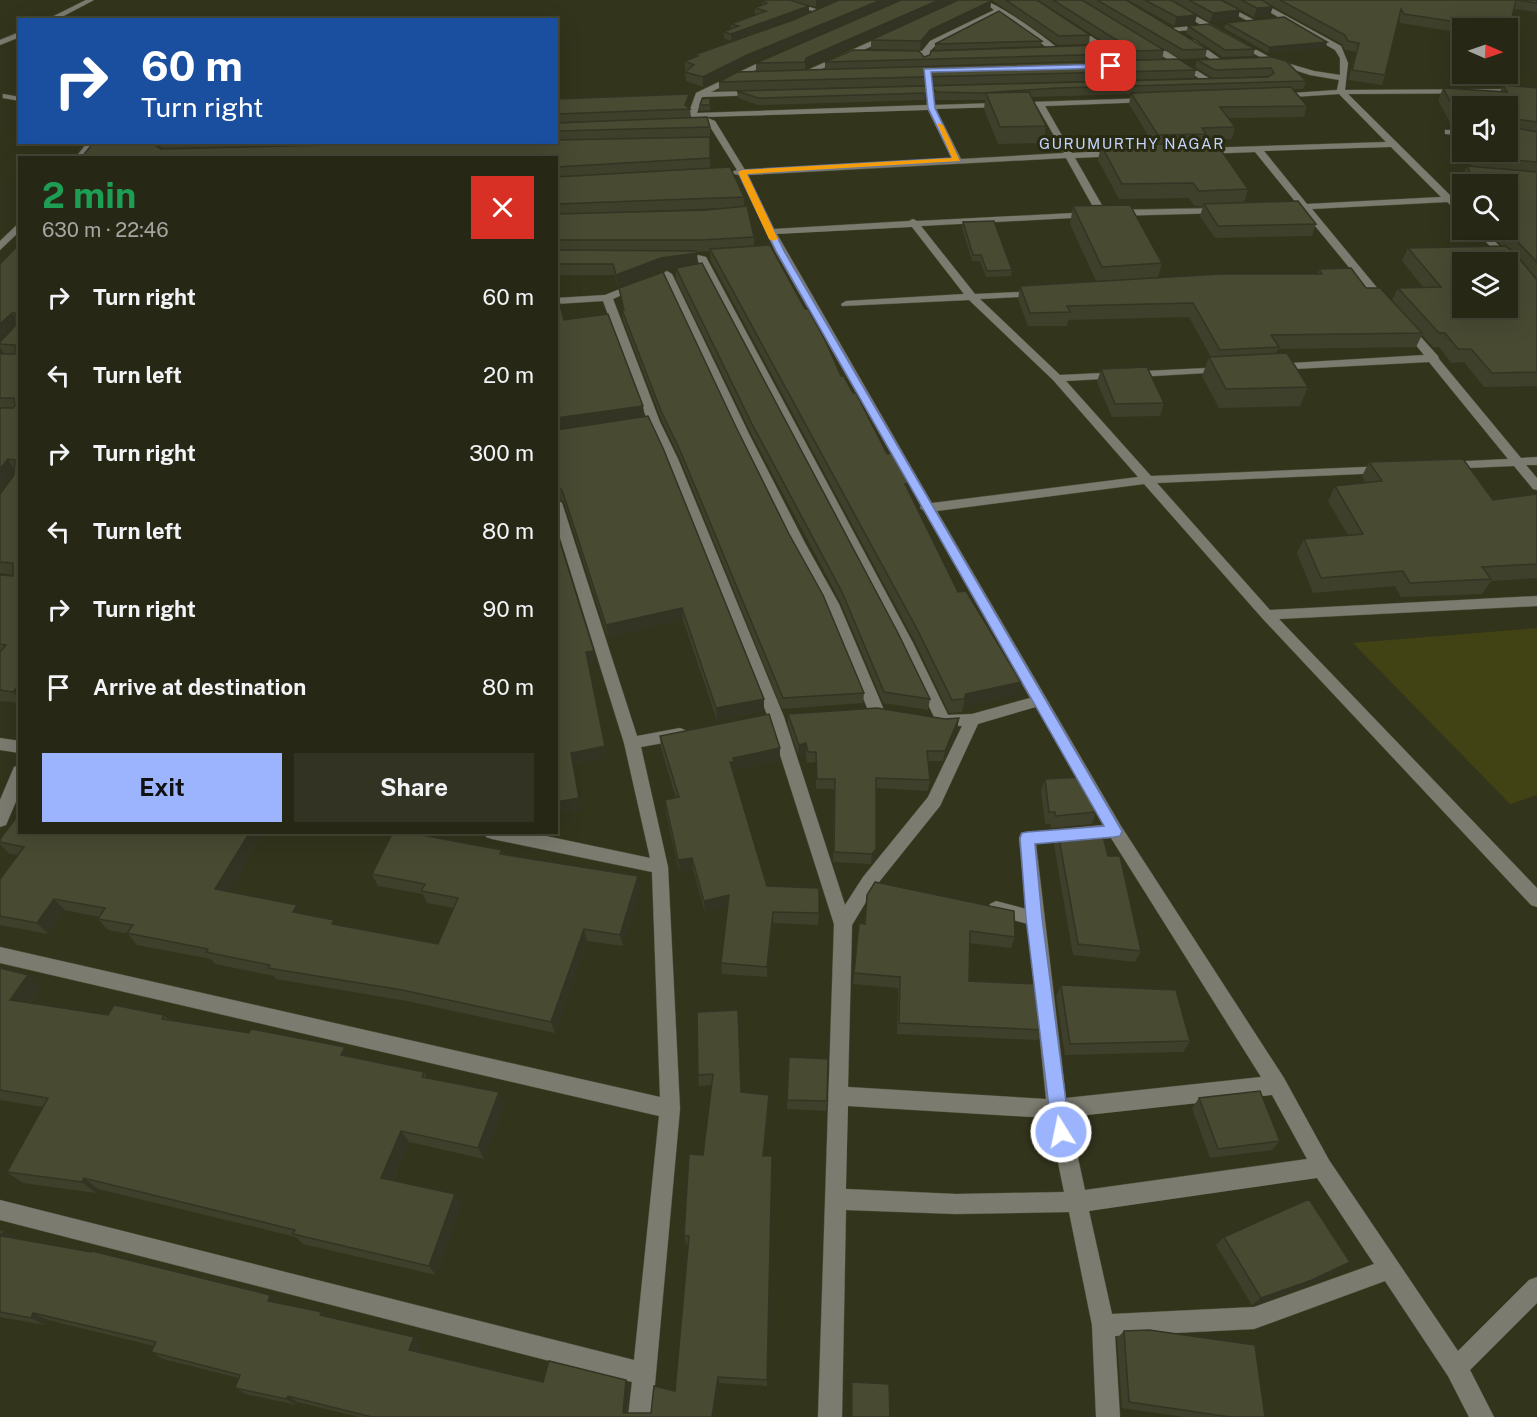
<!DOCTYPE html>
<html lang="en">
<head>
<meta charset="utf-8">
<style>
  :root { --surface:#262715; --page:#323322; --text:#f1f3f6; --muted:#a4a5a0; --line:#424434; --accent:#9bb4fd }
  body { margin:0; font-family:"Public Sans",sans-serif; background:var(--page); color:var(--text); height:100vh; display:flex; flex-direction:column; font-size:22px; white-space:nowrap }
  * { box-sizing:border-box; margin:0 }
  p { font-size:20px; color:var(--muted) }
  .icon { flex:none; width:33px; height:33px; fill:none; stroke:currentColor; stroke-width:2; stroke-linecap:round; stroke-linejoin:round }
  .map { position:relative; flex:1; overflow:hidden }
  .details { position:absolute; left:18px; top:156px; width:540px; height:678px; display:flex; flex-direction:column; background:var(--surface); border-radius:0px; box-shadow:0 6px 24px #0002,0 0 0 2px var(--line) }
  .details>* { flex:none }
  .guide { position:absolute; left:18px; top:18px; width:540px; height:126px; border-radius:0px; box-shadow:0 6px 24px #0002,0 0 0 2px var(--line); background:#1a4fa0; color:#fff; overflow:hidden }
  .needle { width:39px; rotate:92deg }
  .buttons { position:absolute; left:1452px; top:18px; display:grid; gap:12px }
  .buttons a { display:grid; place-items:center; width:66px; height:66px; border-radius:0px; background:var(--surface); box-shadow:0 6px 24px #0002,0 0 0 2px var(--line); font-size:30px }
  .pin { position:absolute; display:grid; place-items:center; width:51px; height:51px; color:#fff; margin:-26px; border-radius:12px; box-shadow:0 3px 9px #0006 }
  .me { position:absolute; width:66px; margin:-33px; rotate:350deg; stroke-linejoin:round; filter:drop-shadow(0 0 4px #0008) }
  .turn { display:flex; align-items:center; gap:21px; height:126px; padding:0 24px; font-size:27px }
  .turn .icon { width:78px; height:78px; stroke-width:2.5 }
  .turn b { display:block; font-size:42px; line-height:51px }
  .round { display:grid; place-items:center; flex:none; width:63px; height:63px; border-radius:0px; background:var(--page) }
  .headline { display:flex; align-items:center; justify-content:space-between; height:102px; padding:0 24px }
  h1 { font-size:36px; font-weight:700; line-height:45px; color:#1e9e55 }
  .primary-button { display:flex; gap:12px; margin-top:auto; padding:12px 24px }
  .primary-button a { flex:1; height:69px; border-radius:0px; background:var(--accent); color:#111; font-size:24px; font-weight:700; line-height:69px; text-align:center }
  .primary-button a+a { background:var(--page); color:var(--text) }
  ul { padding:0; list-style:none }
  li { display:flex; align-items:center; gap:18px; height:78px; padding:0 24px }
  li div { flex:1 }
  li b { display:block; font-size:22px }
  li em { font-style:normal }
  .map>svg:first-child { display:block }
</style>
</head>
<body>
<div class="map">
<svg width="1537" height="1417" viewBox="0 0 1537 1417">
  <rect width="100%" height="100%" fill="#33341c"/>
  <path fill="#424314" d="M1537,628V795L1510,804L1353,643Z"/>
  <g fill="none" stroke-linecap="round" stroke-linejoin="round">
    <defs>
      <path id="minor" d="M86,0H94L56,20H46Z
        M775,0H786L826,12L823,14Z
        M981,0C994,0 1048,39 1060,50L1053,52L999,13L936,45L930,51H949L952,55H927L928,60L924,62L920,60V55H901L897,53L901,51H922L930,41L994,10Z
        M1159,0H1167L1273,59L1314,71L1340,75V58L1335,50L1249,0H1257L1341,46L1348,63L1345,90L1537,89V93L1348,94L1462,207V215L1447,202L1312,209L1388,301V305H1380L1302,210H1282V206L1298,205L1255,152L1203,154L1199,151L1203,148L1386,142L1339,94L1277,98L1273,96L1277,94L1337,90L1339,80L1310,75L1270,62L1253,63V59L1262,58L1207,28L1170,32L1173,28L1201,25ZM1391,147L1441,197L1307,204L1264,151Z
        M1208,0H1216L1256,21L1250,22Z
        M1074,27H1077L1136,66L1129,68L1071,31Z
        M20,32V37L0,45V40Z
        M887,34L894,36L804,77L797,75Z
        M1188,40H1194L1226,63L1219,65L1188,44Z
        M1144,41H1150L1215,82L1211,84H1197V80H1202L1144,45Z
        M771,57L778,59L711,92L756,91H759V95L702,97L697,113L927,105V101L931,99L935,101V105L1151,98L1152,100L1148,102L1045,106L1072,153L1119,150L1123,153L1119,156L1075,158L1107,214L1102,217L1097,214L1066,158L748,175L774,229L909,221L913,219L917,221L1093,212V216L1090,217L921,226L975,294L1043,291V295L1039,296L980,299L1060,375L1228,367L1230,369L1224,372L1066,381L1151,476L1388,466L1390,469L1384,473L1157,483L1270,610L1537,596V606L1279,619L1537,888V907L1531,905L1262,618L1144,484L937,511L1121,826L1284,1078L1329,1160L1458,1351L1529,1280L1537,1277V1303L1470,1370L1494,1417H1469L1448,1376L1385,1281L1254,1329L1115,1336L1120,1417H1096L1092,1325L1069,1212L956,1214L846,1210L842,1417H818L834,924L768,717L666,459L648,422L603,301L556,304V298L605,295L635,283L644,285L613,299L660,422L678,459L784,717L845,905L863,877L928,797L962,726L934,725L931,721L934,717L899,643L696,257L698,255L706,257L913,643L948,715L972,714L1030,698L924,511L920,508L921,506L775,251L739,175L729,173L737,170L709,125L688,115L696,93ZM1037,106L1064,153L961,159L936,109ZM928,110L952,159L745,170L715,121L705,117ZM912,227L964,294L846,301L841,304L842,306L969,300L1053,380L1138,477L932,503L777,234ZM1036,707L1103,825L1021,833L1019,838L1026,909L996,901L990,904L987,909L990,914L1028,924L1046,1099L848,1087L852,925L875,887L940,806L978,724ZM1111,838L1261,1077L1066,1098L1036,844ZM1272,1095L1307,1159L1085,1190L1069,1117ZM848,1106L1049,1118L1064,1192L956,1194L846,1189ZM1317,1178L1374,1264L1254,1307L1112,1314L1089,1211Z
        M3,94L20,97V101L3,98Z
        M1448,130L1462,131V135L1445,134V130Z
        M88,142H97L84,158H75Z
        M1225,208V212L1222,213L1114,216L1109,213L1114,210Z
        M20,222V231L0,250V241Z
        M1475,230H1484L1511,258V262H1505Z
        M667,271L672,274L750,436L805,543L839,604L884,710L881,714H871L868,710L825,604L791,543L738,436L662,274Z
        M1406,324L1410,325L1438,356L1439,359L1521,458L1537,457V465H1526L1537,478V490L1533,489L1514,466L1443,469L1441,466L1447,462L1508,459L1429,362L1275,370L1269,367L1275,364L1424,355L1401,327Z
        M556,499L562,503L637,736L680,728L685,730L688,734L685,738L680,740L641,747L668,867L680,1109L652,1417H628L632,1382L0,1220V1200L634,1360L659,1116L0,963V947L660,1097L652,872L492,839L486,837L484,832H527L650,858L624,743L556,525Z
        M0,738L20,741V753L0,750Z
        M20,765V792L6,825L0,827V800L14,767Z"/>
    </defs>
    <use href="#minor" stroke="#4f5039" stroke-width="1"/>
    <use href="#minor" fill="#7b7b70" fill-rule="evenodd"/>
  </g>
  <path fill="#3f402b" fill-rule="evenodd" d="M765,0H958L806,67L805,70L825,69V62L924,57L1116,54L1114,61L1196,70L1194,78L719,91V82L756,71V63L884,7L747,64L703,87L686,81L685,72L686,71H685V61L695,58L694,55L793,20L826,6L816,7L793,1L809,6V12L731,41L724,38L723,32L731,29V24L756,15L755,14V8L762,5L761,1Z
    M992,0H1037L1090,35L1089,44L1058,45Z
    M1038,0H1126L1207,49L1205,58L1181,59L1119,23L1164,50L1162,59L1132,60Z
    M1128,0H1171L1195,23L1174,26Z
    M1172,0H1537V12L1514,9L1508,34V28H1462V33L1400,23L1399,19L1385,75L1382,85L1348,80L1356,52L1345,50L1342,44L1267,3L1270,15L1254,17L1229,4L1238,19L1210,22Z
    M991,1L990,10L929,39L920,50L871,49V40Z
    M1226,23L1326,47L1268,53L1224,28Z
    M1188,26L1255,49L1253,56L1223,57L1186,33Z
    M1042,41L1041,46L935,50V44Z
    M1272,57L1306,81L1303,89H1293L1307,106L1304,117L1228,118L1235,127L1232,139H1205L1204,140L1248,189L1244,203L1316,224L1312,236L1215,238L1200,216L1203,206H1194L1189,198L1119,199L1098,160L1101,145H1154L1129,104L1131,94L1032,97L1046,126L1043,143L998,144L984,109L985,100H936L931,97L925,100L758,105L738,98L737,91L1268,77L1269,76L1213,78L1195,67L1197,60Z
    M1503,85L1537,88V387L1536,386L1484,387L1464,362L1451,363L1439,347H1433L1422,335L1416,347L1278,349L1276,353L1308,387L1300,406L1219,408L1202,376L1209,357H1211L1189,317L1068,320L1067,326H1028L1018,299L1020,286L1096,281L1070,224L1073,206L1162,263L1158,278L1317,274L1319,269L1366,288L1392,300L1398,288L1423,287L1402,261L1408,248L1502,246L1490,233L1488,230H1508V184H1464L1461,179L1467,166L1472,167L1464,152H1508L1462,106V148L1457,137L1460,129L1453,128L1438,100L1443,88L1500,92Z
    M710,98V110L700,111V105Z
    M556,99L689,105L688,107L690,109L691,117L710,127V168L744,197V206L754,237V246L841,376L911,496L958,592L1017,695L963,707L962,712L949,713L915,642L711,261L710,251L696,252L698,264L930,699L928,710L883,703L841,603L752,435L676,279V268L684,266L662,270L617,287L615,275H556V158H81L94,142H556ZM723,208L707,210L623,212Z
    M963,222L1012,270L1011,276L986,277L980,261H972L962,228Z
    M20,243V703L0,701V575L13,576V575L0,573V494L14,475V472L0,492V354H4L0,347V264Z
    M619,288L736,427L864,693L863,703L782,709L680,458L662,421L623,320L622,310H623Z
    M556,294L564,320L643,406L644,417L764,699V711L717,720L683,620L608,637L564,502L556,497Z
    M1101,369L1164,403L1160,416L1112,417L1097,382Z
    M1369,462L1493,500L1537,494V578L1491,581L1482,594L1401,597L1395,586L1313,593L1297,553L1304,539L1348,535L1328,501L1335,486L1366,483L1362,476Z
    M788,714L945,719L959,718L957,729L943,761H928L930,780L928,791L876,788V849L875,859L871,864L833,862L834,789H816V762L807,763L806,754L798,755L788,724Z
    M660,736L780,748V760L735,770V774H734L767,886L819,913L818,925L773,923L767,977L722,974L721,963L728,906L705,912L693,869L679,872L666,812L665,800L676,798L661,748Z
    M1045,779L1096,812L1092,824L1051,828V824H1045L1041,791Z
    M20,832H264L229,892L303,914L337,925L438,944L454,908L427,903L423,894L378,886L372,874L502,850L504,855L640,887L623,946L587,941L555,1033L407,1001L276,979L274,976L215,964L211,959L137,945L128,934L108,930L98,919L99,917L65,910L48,934L0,925V879L18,855L9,854L0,844V839Z
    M1058,833L1108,856L1141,951L1135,962L1073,955L1054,845Z
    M867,895L1015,937L1011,948L969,943V981L1042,1030L1038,1040L897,1034L898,988L853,984L859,923L864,924Z
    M0,968L28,975L42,988L31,1003L108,1015H164L168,1019L424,1072L427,1078L505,1104L484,1159L409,1142L393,1181L455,1194L462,1205L436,1275L303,1244L296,1237L98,1189L96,1193L23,1183L7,1172L43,1107L0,1100Z
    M1061,985L1190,1041L1183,1052L1065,1055L1056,996Z
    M697,1012L741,1092L769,1105L764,1156H772L767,1386L719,1383L714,1417H359L297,1402L296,1405L246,1394L235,1388L239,1378L163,1359L151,1352L154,1346L48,1320L45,1325L0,1317V1230L18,1239L280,1303L322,1312L329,1317L414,1337L421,1344L418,1353L543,1382L626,1380L629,1386L627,1413H651L675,1391L689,1244H686L684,1236L703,1155L712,1085L699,1086L698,1075Z
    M789,1057L827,1101L826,1111L787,1109Z
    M1199,1098L1280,1141L1272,1150L1210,1158L1192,1108Z
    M1224,1237L1340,1270L1302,1288L1252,1305L1216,1245Z
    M1124,1331L1265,1417H1184L1122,1408L1117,1338Z
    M852,1382L890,1417H851V1385Z"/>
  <path fill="#333423" d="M816,0H843L828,5L816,7Z
    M881,0H902L747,64L703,87V77L747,55Z
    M939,0H958L806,67L805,71V62L806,58Z
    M991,1L990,10L929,39L920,50L921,41L930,30Z
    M809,6V12L731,41V34Z
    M1273,7L1270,15L1254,17L1257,8Z
    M1240,10L1238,19L1210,22L1213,13Z
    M1197,15L1195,23L1174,26L1177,17Z
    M1327,42L1326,47L1268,53L1269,47Z
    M932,89L931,97L925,100L926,93Z
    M689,94V105L688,109L685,105Z
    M153,142H159L162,150L152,144Z
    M697,253L698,264L662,270L617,287L616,275L661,258Z
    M12,313L18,324L0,343V324Z
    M643,406L644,418L556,431V418Z
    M8,459L15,471L0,492V469Z
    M912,482L911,496L905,484Z
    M682,608L683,620L608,637L606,625Z
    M594,651L596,663L588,665L586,652Z
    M1021,682L1017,695L963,707L962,712L966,694Z
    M20,683V700L13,692Z
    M764,699V711L717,720L716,708Z
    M959,718L957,729L943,761L945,751Z
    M806,743V754L798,755L799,745Z
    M605,746L607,758L574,765L582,810L556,815V802L571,753Z
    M780,748V760L735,770V774H731L730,762L733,758Z
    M250,832H264L224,901L215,889Z
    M876,849L875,859L871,864L872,854Z
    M692,858L693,869L679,872L678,860Z
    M638,876L640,887L623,946L620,935Z
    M729,895L730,906L705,912L704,901Z
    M54,899L65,910L48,934L37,923Z
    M297,905L304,916L293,912Z
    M773,912V923L767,977V967Z
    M584,929L587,941L555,1033L551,1022Z
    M28,975L42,988L24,1013L10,1000Z
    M345,1047L353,1060L341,1055Z
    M499,1092L505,1104L484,1159L478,1148Z
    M769,1095V1105L763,1165V1156Z
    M401,1131L409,1142L389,1189L381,1178Z
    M84,1178L98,1189L96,1193L82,1182Z
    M455,1194L462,1205L436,1275L429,1266Z
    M4,1230L18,1239L15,1245L1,1236Z
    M1350,1262L1340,1270L1302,1288L1252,1305L1261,1298Z
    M270,1295L280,1302L278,1308L268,1301Z
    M322,1312L330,1319L320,1315Z
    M33,1313L48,1320L45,1325L31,1318Z
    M414,1337L421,1344L416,1357L409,1350Z
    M718,1377L719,1383L714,1417H712Z
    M626,1380L629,1386L626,1417L623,1413Z
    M288,1396L297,1402L296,1405L286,1399Z"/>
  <path fill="#494a32" stroke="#333423" stroke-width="1.5" fill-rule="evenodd" d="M765,0H790L809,6L731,34L723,32L739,26L731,24L766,11L755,8L767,3L761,1Z
    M839,0H881L747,55L703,77L685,72L694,65L685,61L698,56L694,55L793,20Z
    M901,0H939L806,58L805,62L756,63Z
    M958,0H990L991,1L930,30L921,41L871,40Z
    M1006,0H1037L1090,35L1059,36Z
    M1053,0H1082L1164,50L1134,51Z
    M1097,0H1126L1207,49L1183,50Z
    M1145,0H1171L1197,15L1177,17Z
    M1189,0H1221L1240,10L1213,13Z
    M1241,0H1262L1273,7L1257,8Z
    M1280,0H1537V3L1516,0L1509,30H1508V28H1497L1404,14L1401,9L1385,75L1352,70L1359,43L1348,41L1345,35Z
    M999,11L1042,41L935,44Z
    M1284,17L1327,42L1269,47L1226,23Z
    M1209,24L1255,49L1225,50L1188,26Z
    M1103,45L1116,54L825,62L853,50L919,51L924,57L930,55L931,51Z
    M1272,57L1286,61L1306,81L1058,88L981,93L937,92L932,89L926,93L758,98L737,91L1268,77L1274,73L1271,68L1215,70L1197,60Z
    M1179,59L1196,70L719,82L737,72Z
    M1503,85L1537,88V122L1514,119L1512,127L1537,132V162L1479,157L1476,152H1508V106H1462V116H1458L1443,88L1507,92Z
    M1291,87L1307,106L1220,107L1235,127L1202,128L1206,134L1158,135L1131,93Z
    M1029,92L1046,126L1000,127L986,93Z
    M689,94L685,105L690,109L556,114V99Z
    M710,98V105H700L702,99Z
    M707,117L710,127L556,131V123Z
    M710,137V158L556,167V158H81L94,142H153L152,144L161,149L463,142H556V140Z
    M1214,140L1248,189L1199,191L1193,183L1122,184L1101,145L1167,144L1165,141Z
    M1467,166L1537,172V262L1506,230H1508V184H1476Z
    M730,167L744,197L556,204V177Z
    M1298,201L1316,224L1218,226L1204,204Z
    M1130,205L1162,263L1102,267L1073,206Z
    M747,206L754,237L700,240H556V214L707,210Z
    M994,221L1012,270L987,271L981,255H973L963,222Z
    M20,243V683L13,692L0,690V652L6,645L0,644V575L13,576V563L0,562V494L14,475L15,460L8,459L0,469V408H13L15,406L14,398H0V354H15V345L0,344V342L15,326V313H12L0,324V264Z
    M770,245L805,309H808L825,340L841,376L843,375L853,393H856L887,454L897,452L912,482L905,484L958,592L966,591L1021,682L966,694L964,699L952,700L917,629L710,249Z
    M1505,246L1513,251L1537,280V372L1492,373L1471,349H1458L1445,333H1439L1398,288L1441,287L1408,248ZM1462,262H1508V308H1462Z
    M556,250L696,251L697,253L661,258L616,275L613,264H556Z
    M702,263L898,633L930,699L884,692L842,592L752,424L676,268Z
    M1351,268L1366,288H1380L1422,333L1271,335L1279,347L1220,350L1193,303L1067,306L1070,312L1030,313L1020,286L1221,274H1322L1319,269Z
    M663,272L736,427L789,534L823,595L864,693L783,698L679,448L661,411L622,310H624L619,288Z
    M556,294H557L564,320L608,314L643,406L556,418Z
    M1287,353L1308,387L1226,389L1209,357Z
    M1147,367L1164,403L1115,404L1101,369Z
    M648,416L663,448L764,699L716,708L682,608L606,625L562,490L556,486V430Z
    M1463,459L1493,500L1537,494V564L1482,567L1491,579L1410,583L1403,571L1321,578L1304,539L1363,534L1335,486L1382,481L1369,462Z
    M556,529L594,651L586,652L605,746L571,753L579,798L556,802Z
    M877,708L945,719L959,718L945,751H927L930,780L876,778V849L872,854L834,852L835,779H817L816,752H808L806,743L799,745L788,714Z
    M769,714L780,748L733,758L734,762H730L767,886L819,888V913L773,912L767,967L721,963L729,895L704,901L692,858L678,860L665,800L679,797L660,736Z
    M1085,777L1096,812L1055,816V812H1049L1045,779Z
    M19,814L20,832H250L215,889L297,905L293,912L334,920L332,924L438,944L458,898L421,891L425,884L372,874L393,832H406L502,850L500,854L638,876L620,935L584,929L551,1022L402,990L268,968L270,965L206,952L208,949L127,933L133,925L98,919L105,908L54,899L37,923L0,916V879L24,847L0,842V839Z
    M1101,829L1108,856H1120L1141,951L1078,944L1058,833Z
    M875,882L1014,911L1015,937L970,931L969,981L1037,984L1042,1030L899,1023L900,977L854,973L859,923L865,924L867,895Z
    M0,968L28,975L10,1000L108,1015L114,1005L164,1015L162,1019L249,1033L251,1029L345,1047L341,1055L424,1072L422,1077L499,1092L478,1148L401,1131L381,1178L455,1194L429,1266L293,1234L295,1230L84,1178L82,1182L7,1172L48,1098L0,1090Z
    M1061,985L1176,990L1190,1041L1070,1044Z
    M738,1010L741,1092L769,1095L763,1156H772L767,1380L718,1377L712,1417H372L288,1396L286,1399L235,1388L240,1375L151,1352L156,1342L33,1313L31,1318L0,1312V1230H4L1,1236L91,1252L92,1251L270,1295L268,1301L322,1312L320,1315L414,1337L409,1350L543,1382L549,1361L626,1380L623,1413H651L654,1386L675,1391L689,1236H684L689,1154L703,1155L713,1074L698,1075L697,1012Z
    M789,1057L828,1059L827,1101L787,1100Z
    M1260,1091L1280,1141L1218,1149L1199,1098Z
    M1309,1199L1350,1262L1312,1280L1261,1298L1224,1237Z
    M1149,1330L1255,1345L1265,1417H1230L1129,1402L1124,1331Z
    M852,1382L889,1384L890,1417H852Z"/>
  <path fill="#9bb4fd" stroke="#6575a4" stroke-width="1.5" d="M1111,64L1113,68L931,72L935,108L960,161L747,174L784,251L1122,831L1120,836L1114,837L1035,844L1042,918L1070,1132L1068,1139L1061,1141L1055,1139L1052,1132L1026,918L1020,838L1022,833L1027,832L1104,826L776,251L738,172L742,170L952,158L928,108L924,69Z"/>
  <path fill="#f59e0b" d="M937,123L943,125L960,161L747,174L778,239L773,241L769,239L738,172L742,170L952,158Z"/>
  <g text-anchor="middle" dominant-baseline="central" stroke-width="6" stroke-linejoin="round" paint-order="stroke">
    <g font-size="15" letter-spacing="1.5" fill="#c3d3fc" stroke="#292a12">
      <text x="1132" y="143">GURUMURTHY NAGAR</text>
    </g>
  </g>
</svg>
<div class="buttons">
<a><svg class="needle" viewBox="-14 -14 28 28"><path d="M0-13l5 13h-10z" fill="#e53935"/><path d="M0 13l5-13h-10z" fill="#a4a5a0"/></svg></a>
<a><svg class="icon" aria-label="sound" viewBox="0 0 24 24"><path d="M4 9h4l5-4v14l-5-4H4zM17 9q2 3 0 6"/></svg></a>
<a><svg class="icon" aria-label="search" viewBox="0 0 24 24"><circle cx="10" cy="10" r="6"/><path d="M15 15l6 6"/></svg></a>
<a><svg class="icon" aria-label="layers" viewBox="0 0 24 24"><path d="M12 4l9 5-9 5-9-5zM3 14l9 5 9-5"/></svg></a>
</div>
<div class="pin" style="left:1111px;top:66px;background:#d93025"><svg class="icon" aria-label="arrive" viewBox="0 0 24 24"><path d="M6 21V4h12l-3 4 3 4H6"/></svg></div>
<svg class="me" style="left:1061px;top:1132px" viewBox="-20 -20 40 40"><circle r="17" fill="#9bb4fd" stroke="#fff" stroke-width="3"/><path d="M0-11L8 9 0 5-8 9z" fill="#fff"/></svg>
<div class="guide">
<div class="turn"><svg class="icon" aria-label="right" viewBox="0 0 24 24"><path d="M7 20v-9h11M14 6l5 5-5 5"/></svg><div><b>60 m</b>Turn right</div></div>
</div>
<section class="details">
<div class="headline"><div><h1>2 min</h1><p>630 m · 22:46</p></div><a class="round" style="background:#d93025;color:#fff"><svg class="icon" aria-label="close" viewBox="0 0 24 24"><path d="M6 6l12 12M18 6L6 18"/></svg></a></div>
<ul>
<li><svg class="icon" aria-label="right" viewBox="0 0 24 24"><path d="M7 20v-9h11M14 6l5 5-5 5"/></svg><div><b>Turn right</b></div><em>60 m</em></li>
<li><svg class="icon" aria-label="left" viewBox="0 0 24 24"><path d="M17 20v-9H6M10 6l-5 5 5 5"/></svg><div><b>Turn left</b></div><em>20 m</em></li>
<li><svg class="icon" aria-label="right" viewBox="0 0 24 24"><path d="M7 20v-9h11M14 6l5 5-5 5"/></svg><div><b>Turn right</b></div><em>300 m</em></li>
<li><svg class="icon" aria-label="left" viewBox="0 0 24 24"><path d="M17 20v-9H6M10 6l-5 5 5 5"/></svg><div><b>Turn left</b></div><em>80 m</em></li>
<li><svg class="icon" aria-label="right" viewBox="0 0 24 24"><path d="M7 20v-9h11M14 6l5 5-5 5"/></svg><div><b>Turn right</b></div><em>90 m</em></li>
<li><svg class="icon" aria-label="arrive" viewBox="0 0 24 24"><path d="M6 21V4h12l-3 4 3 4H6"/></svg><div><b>Arrive at destination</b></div><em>80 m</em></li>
</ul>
<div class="primary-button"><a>Exit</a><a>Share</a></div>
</section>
</div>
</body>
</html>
